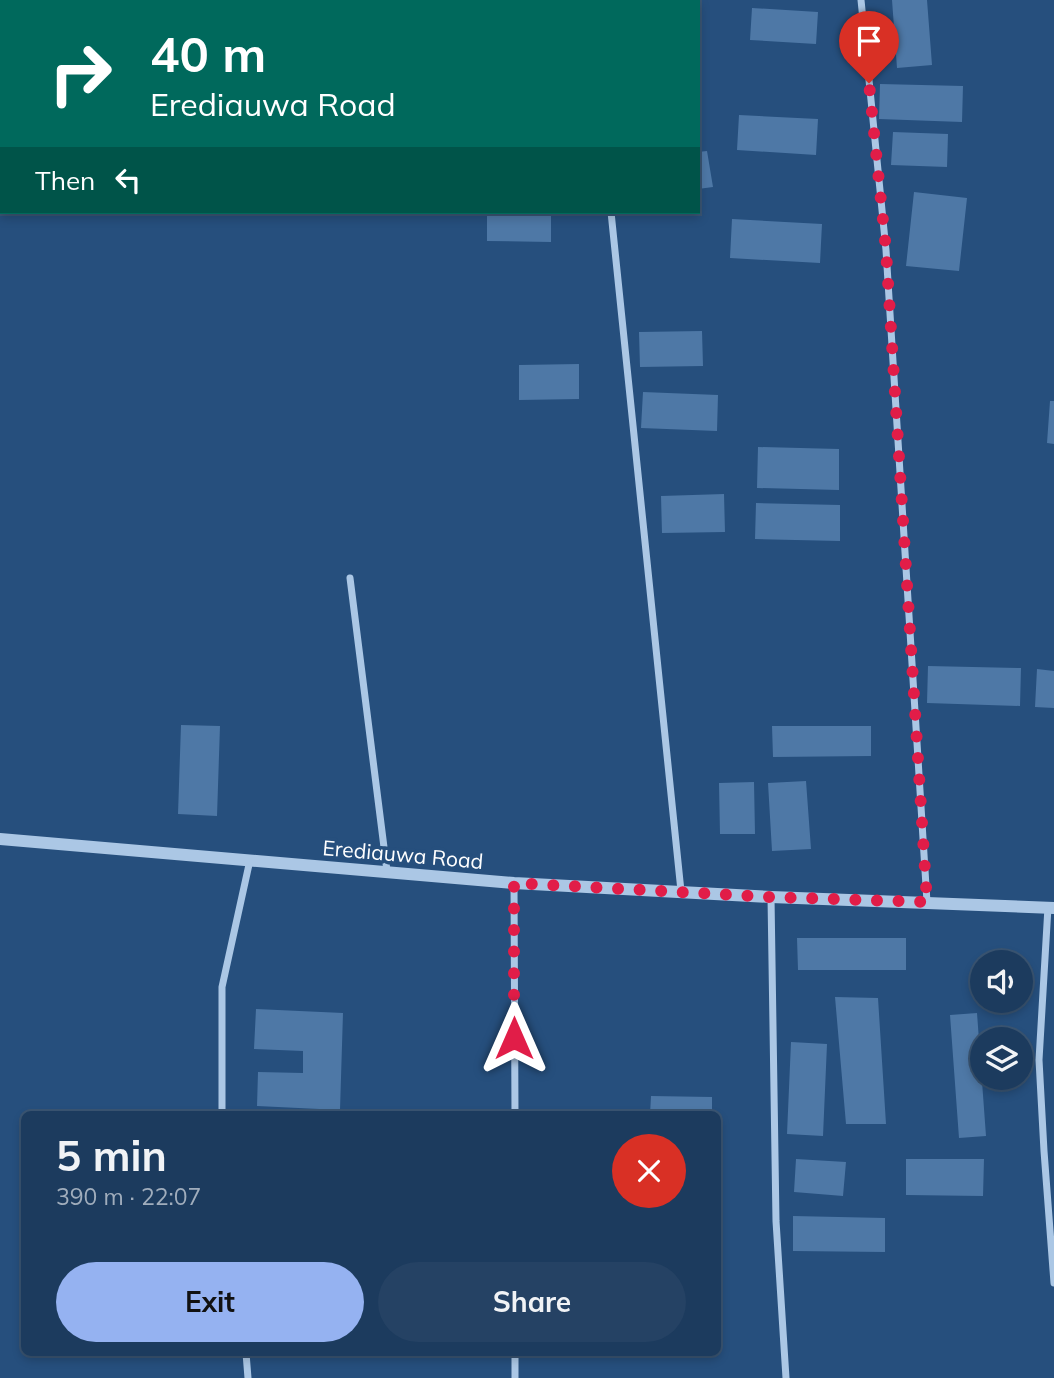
<!DOCTYPE html>
<html lang="en">
<head>
<meta charset="utf-8">
<style>
  :root { --surface:#1c3b5e; --page:#254264; --text:#f1f3f6; --muted:#a0adbc; --line:#3a5573; --accent:#95b2f1 }
  body { margin:0; font-family:Mulish,sans-serif; background:var(--page); color:var(--text); height:100vh; display:flex; flex-direction:column; font-size:26px; white-space:nowrap }
  * { box-sizing:border-box; margin:0 }
  p { font-size:23px; color:var(--muted) }
  .icon { flex:none; width:38px; height:38px; fill:none; stroke:currentColor; stroke-width:2; stroke-linecap:round; stroke-linejoin:round }
  .map { position:relative; flex:1; overflow:hidden }
  .side { position:absolute; left:21px; top:1111px; width:700px; height:245px; display:flex; flex-direction:column; background:var(--surface); border-radius:10px; box-shadow:0 4px 10px #0003,0 0 0 2px var(--line) }
  .side>* { flex:none }
  .hud { position:absolute; left:0px; top:0px; width:700px; height:214px; box-shadow:0 4px 10px #0003,0 0 0 2px var(--line); background:#00695c; color:#fff; overflow:hidden }
  .tools { position:absolute; left:970px; top:950px; display:grid; gap:14px }
  .tools a { display:grid; place-items:center; width:63px; height:63px; border-radius:50%; background:var(--surface); box-shadow:0 4px 10px #0003,0 0 0 2px var(--line); font-size:35px }
  .pin { position:absolute; display:grid; place-items:center; width:60px; height:60px; color:#fff; margin:-72px -30px; border-radius:50% 50% 50% 0; rotate:-45deg; box-shadow:0 0 7px #0007 }
  .pin .icon { rotate:45deg }
  .me { position:absolute; width:77px; margin:-38px; rotate:0deg; stroke-linejoin:round; filter:drop-shadow(0 0 5px #0008) }
  .turn { display:flex; align-items:center; gap:24px; height:147px; padding:0 35px; font-size:32px }
  .turn .icon { width:91px; height:91px; stroke-width:2.5 }
  .turn b { display:block; font-size:49px; line-height:60px }
  .then { display:flex; align-items:center; height:66px; padding:0 35px; background:#0003; gap:14px; font-size:26px }
  .round { display:grid; place-items:center; flex:none; width:74px; height:74px; border-radius:37px; background:var(--page) }
  .summary { display:flex; align-items:center; justify-content:space-between; height:119px; padding:0 35px }
  h1 { font-size:42px; font-weight:700; line-height:52px }
  .primary-button { display:flex; gap:14px; margin-top:auto; padding:14px 35px }
  .primary-button a { flex:1; height:80px; border-radius:42px; background:var(--accent); color:#111; font-size:28px; font-weight:700; line-height:80px; text-align:center }
  .primary-button a+a { background:var(--page); color:var(--text) }
  .map>svg:first-child { display:block }
</style>
</head>
<body>
<div class="map">
<svg width="1054" height="1378" viewBox="0 0 1054 1378">
  <rect width="100%" height="100%" fill="#264f7d"/>
  <path fill="#4e78a6" d="M892,0H927L932,65L897,68Z
    M752,8L818,12L816,44L750,40Z
    M880,84L963,86L962,122L879,119Z
    M739,115L818,119L816,155L737,150Z
    M893,132L948,134L947,167L891,165Z
    M707,151L713,187L698,189V152Z
    M914,192L967,198L959,271L906,266Z
    M487,212H551V242L487,241Z
    M732,219L822,224L820,263L730,258Z
    M702,331L703,366L640,367L639,332Z
    M579,364V399L519,400V365Z
    M643,392L718,395L717,431L641,428Z
    M1050,401H1054V444L1047,443Z
    M758,447L839,449V490L757,488Z
    M724,494L725,532L662,533L661,496Z
    M756,503L840,505V541L755,539Z
    M928,666L1021,668L1020,706L927,703Z
    M1037,669L1054,671V708L1035,707Z
    M181,725L220,726L217,816L178,814Z
    M772,726H871V756L773,757Z
    M806,781L811,849L772,851L768,783Z
    M754,782L755,834H720L719,783Z
    M797,938H906V970H798Z
    M835,997L878,998L886,1124H846Z
    M256,1009L343,1013L340,1110L257,1106L258,1072L303,1073V1051L254,1049Z
    M977,1013L986,1136L959,1138L950,1015Z
    M791,1042L827,1044L823,1136L787,1134Z
    M651,1096L712,1097V1115H650Z
    M718,1147H722L721,1182H718Z
    M796,1159L846,1162L843,1196L794,1192Z
    M906,1159H984L983,1196L906,1195Z
    M793,1216L885,1218V1252L793,1251Z"/>
  <g fill="none" stroke-linecap="round" stroke-linejoin="round">
    <path stroke="#abc7e5" stroke-width="7" d="M589,0V2
      M861,0L886,250L927,902
      M611,212L681,891
      M350,578L387,871
      M514,883L515,1115
      M771,897L776,1221L786,1378
      M1048,907L1039,1060L1044,1151L1054,1283
      M222,1115V987L250,860
      M246,1353L248,1378
      M515,1353V1378"/>
    <path stroke="#abc7e5" stroke-width="12" d="M0,839L514,883L771,897L1054,908"/>
  </g>
  <g fill="none" stroke-linecap="round" stroke-linejoin="round">
    <path stroke="#e11d48" stroke-width="12" stroke-dasharray="0 21.6" d="M514,1038V883L771,897L927,902L886,250L869,83"/>
  </g>
  <g text-anchor="middle" dominant-baseline="central" stroke-width="7" stroke-linejoin="round" paint-order="stroke">
    <g font-size="21" fill="#fff" stroke="#264f7d">
      <text transform="translate(403 854) rotate(5)">Erediauwa Road</text>
    </g>
  </g>
</svg>
<div class="tools">
<a><svg class="icon" aria-label="sound" viewBox="0 0 24 24"><path d="M4 9h4l5-4v14l-5-4H4zM17 9q2 3 0 6"/></svg></a>
<a><svg class="icon" aria-label="layers" viewBox="0 0 24 24"><path d="M12 4l9 5-9 5-9-5zM3 14l9 5 9-5"/></svg></a>
</div>
<div class="pin" style="left:869px;top:83px;background:#d93025"><svg class="icon" aria-label="arrive" viewBox="0 0 24 24"><path d="M6 21V4h12l-3 4 3 4H6"/></svg></div>
<svg class="me" style="left:514px;top:1038px" viewBox="-20 -20 40 40"><path d="M0-17L14 15 0 8-14 15z" fill="#e11d48" stroke="#fff" stroke-width="4"/></svg>
<div class="hud">
<div class="turn"><svg class="icon" aria-label="right" viewBox="0 0 24 24"><path d="M7 20v-9h11M14 6l5 5-5 5"/></svg><div><b>40 m</b>Erediauwa Road</div></div>
<div class="then">Then<svg class="icon" aria-label="left" viewBox="0 0 24 24"><path d="M17 20v-9H6M10 6l-5 5 5 5"/></svg></div>
</div>
<section class="side">
<div class="summary"><div><h1>5 min</h1><p>390 m · 22:07</p></div><a class="round" style="background:#d93025;color:#fff"><svg class="icon" aria-label="close" viewBox="0 0 24 24"><path d="M6 6l12 12M18 6L6 18"/></svg></a></div>
<div class="primary-button"><a>Exit</a><a>Share</a></div>
</section>
</div>
</body>
</html>
